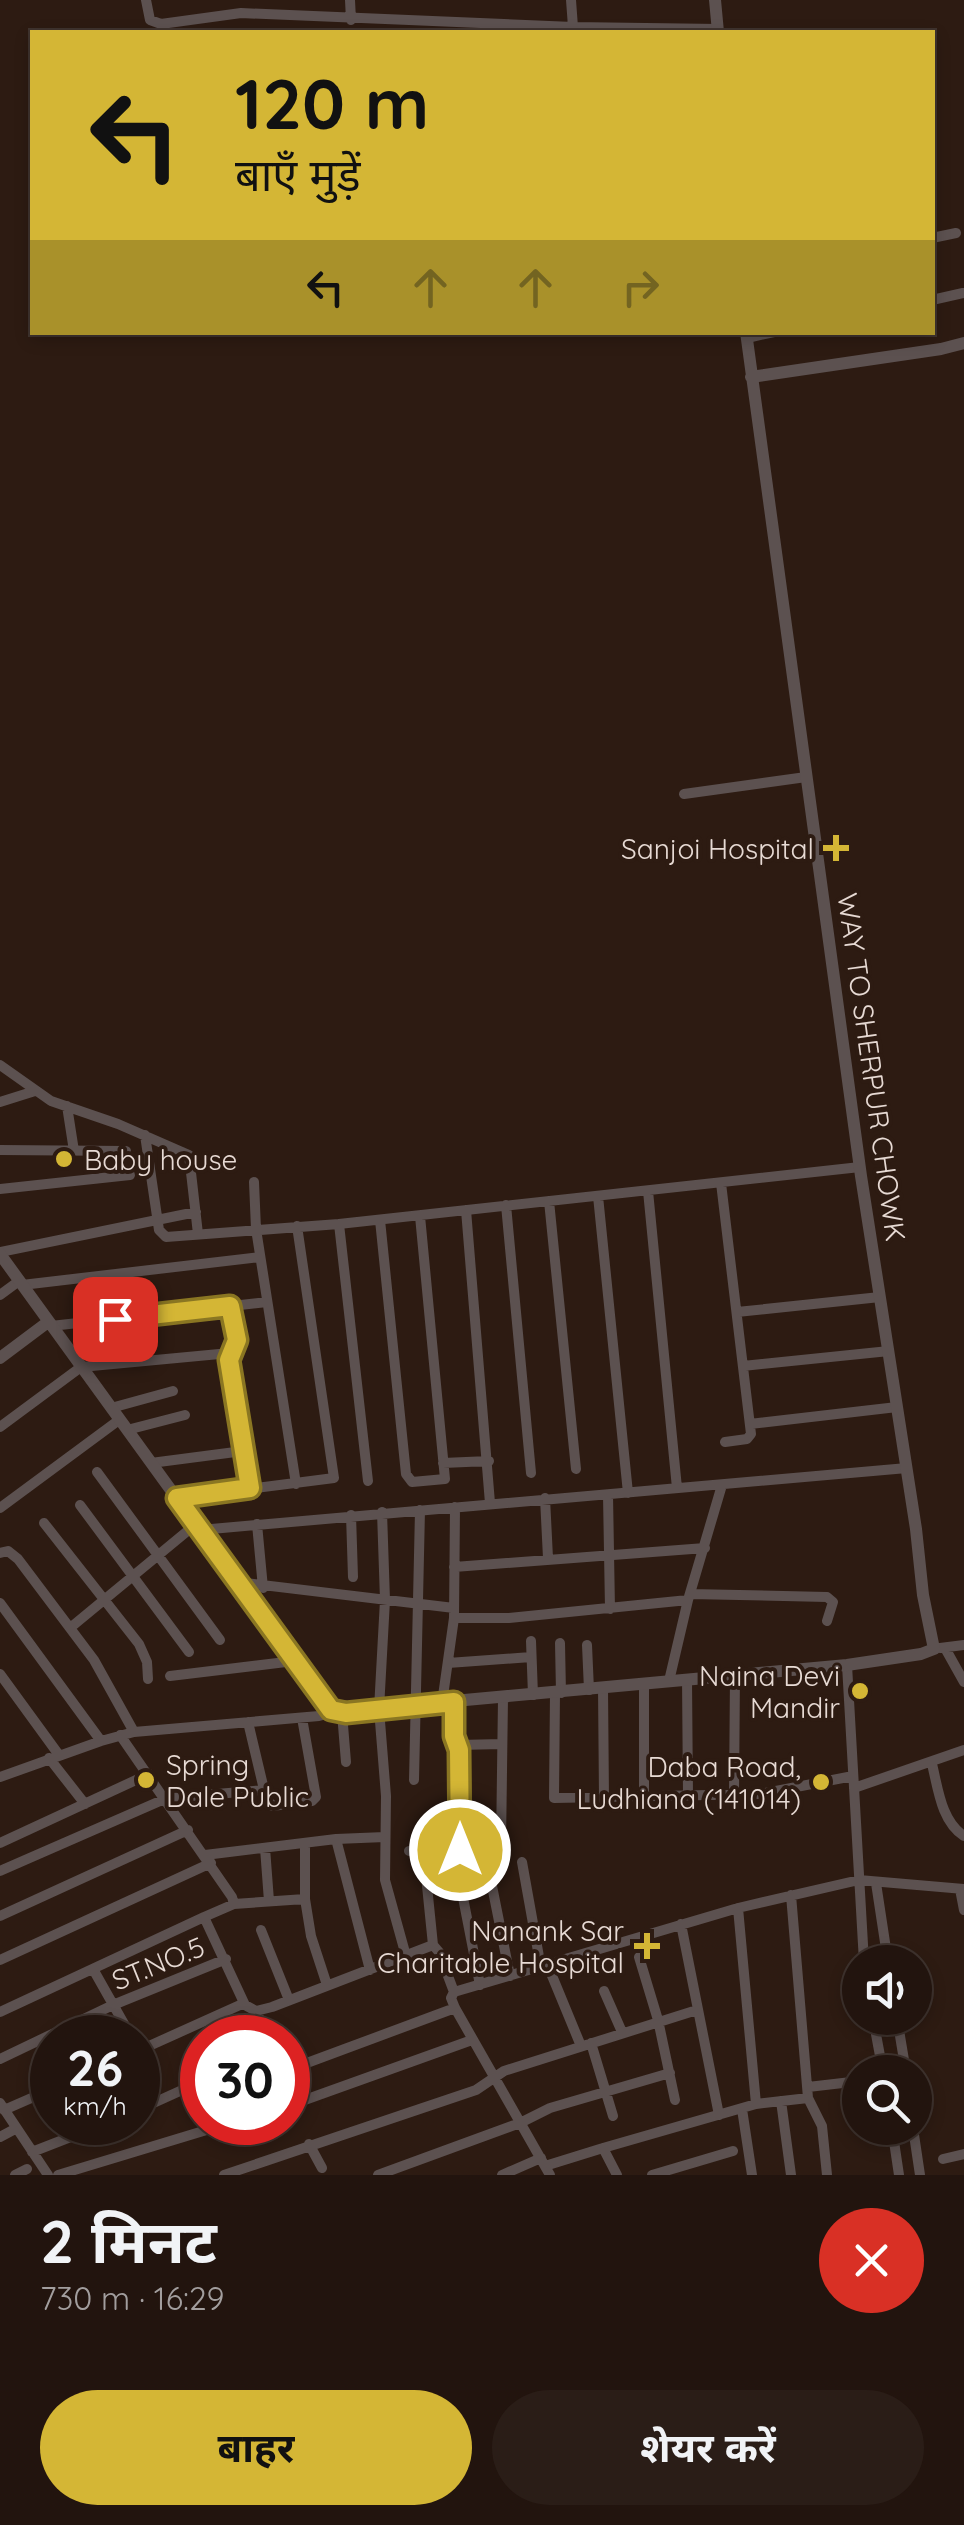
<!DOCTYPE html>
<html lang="hi">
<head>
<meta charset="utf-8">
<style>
  :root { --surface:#22140e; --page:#2a1d17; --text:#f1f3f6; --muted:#a29e9e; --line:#3f332e; --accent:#d4b635 }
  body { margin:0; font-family:Quicksand,"Noto Sans Devanagari",sans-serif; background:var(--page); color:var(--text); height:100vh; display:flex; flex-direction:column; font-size:38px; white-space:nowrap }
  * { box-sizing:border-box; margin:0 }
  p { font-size:32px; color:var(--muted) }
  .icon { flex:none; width:55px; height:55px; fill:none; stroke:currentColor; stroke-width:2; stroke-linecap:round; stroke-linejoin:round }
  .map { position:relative; height:2175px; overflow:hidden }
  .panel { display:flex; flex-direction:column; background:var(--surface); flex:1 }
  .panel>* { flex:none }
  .top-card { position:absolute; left:30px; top:30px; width:905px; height:305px; border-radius:0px; box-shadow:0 5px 15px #0003,0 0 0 2px var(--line); background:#d4b635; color:#111; overflow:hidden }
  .buttons { position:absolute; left:842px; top:1945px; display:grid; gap:20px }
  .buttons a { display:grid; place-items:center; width:90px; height:90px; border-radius:50%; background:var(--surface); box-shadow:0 5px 15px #0003,0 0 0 2px var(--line); font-size:50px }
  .speed { position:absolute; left:30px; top:2015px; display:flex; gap:20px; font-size:50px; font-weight:700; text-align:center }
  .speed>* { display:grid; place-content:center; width:130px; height:130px; border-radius:50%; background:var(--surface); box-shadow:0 5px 15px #0003,0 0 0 2px var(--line); line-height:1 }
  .speed small { font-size:25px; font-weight:400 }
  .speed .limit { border:15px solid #d22; background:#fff; color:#111 }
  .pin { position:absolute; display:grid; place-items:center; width:85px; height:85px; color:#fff; margin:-42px; border-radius:20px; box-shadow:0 5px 15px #0006 }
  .me { position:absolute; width:110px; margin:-55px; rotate:0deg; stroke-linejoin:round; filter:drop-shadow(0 0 8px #0008) }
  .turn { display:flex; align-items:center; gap:35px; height:210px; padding:0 40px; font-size:45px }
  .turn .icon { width:130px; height:130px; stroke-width:2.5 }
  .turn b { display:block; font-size:70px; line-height:85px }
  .lanes { display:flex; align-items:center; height:95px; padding:0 40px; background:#0003; justify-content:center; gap:50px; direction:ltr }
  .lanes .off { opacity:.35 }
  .round { display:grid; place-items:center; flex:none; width:105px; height:105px; border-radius:52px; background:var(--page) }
  .summary { display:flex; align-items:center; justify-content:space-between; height:170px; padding:0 40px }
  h1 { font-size:60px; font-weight:700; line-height:75px }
  .cta { display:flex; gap:20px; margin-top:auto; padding:20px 40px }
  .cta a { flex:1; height:115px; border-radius:60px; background:var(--accent); color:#111; font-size:40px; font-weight:700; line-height:115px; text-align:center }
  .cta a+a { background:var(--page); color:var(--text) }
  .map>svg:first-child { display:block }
</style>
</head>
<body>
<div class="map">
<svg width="964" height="2175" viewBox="0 0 964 2175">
  <rect width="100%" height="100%" fill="#2d1b12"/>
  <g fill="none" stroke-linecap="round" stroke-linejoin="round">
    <path stroke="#5c5150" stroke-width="10" d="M146,0L150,20L161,24L241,13L573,27
      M350,0L351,20
      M571,0L573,27L718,29
      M932,238L956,233
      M932,300L963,293
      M747,338L774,332
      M684,794L806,777
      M0,1065L51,1101L118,1124L189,1155L198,1234
      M0,1102L35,1091
      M67,1106L74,1151
      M145,1135L159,1230L166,1237L339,1224L860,1167
      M0,1150L126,1151
      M254,1182L256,1229L296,1484
      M721,1183L751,1434L747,1439L725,1442
      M0,1189L130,1175
      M648,1191L677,1488
      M598,1196L628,1493
      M549,1201L576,1469
      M506,1205L531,1473
      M466,1210L490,1503
      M380,1220L406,1474L412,1482L445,1479L420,1216
      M339,1224L368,1481
      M0,1252L196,1212
      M22,1285L260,1257
      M0,1295L19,1281
      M230,1306L237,1340L229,1360L251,1488
      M737,1312L880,1297
      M51,1326L267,1302
      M743,1366L889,1351
      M111,1408L173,1391
      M750,1424L897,1407
      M0,1427L81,1367L230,1353
      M127,1430L185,1415
      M151,1463L243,1451
      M443,1463L489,1461
      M97,1472L220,1640
      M608,1495L610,1609
      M177,1498L334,1478L297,1226
      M545,1498L548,1558
      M80,1505L189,1652
      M0,1508L119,1420
      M382,1512L385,1600L379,1709L386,1796L385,1880L406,1956
      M351,1515L353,1577
      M44,1523L139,1644L147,1662L148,1679
      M257,1524L263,1588
      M200,1530L907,1468
      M0,1553L8,1551L18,1559L94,1660L134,1732
      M454,1567L705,1548
      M238,1582L454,1608
      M690,1594L827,1597L833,1602L827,1621
      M0,1603L101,1741
      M454,1618H509L688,1600
      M70,1628L196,1524
      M531,1641L533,1695
      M560,1643L561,1693
      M587,1645L589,1690
      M940,1648L964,1645
      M945,1648L964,1682
      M448,1663L531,1657
      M847,1665L864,1962
      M0,1674L59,1755
      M170,1676L294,1661
      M687,1679L688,1795
      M669,1681L688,1600L722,1485
      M603,1688L604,1799
      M555,1693L554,1798L760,1794L853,1776
      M454,1702V1736L459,1750V1850
      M442,1703L454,1618L455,1507
      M342,1713L346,1762
      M248,1722L266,1798L272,1806L312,1801L316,1797L302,1718
      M120,1735L232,1897L234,1904L204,1917
      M458,1745L502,1744
      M49,1758L85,1804
      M932,1764C938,1788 941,1821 964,1836
      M0,1777L101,1741L134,1732L319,1716L334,1712
      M414,1780L420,1510
      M854,1788L964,1750
      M734,1795L735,1674
      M644,1797V1683
      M336,1839L385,1837
      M0,1843L149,1774
      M305,1843V1899L311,1936L327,1985
      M265,1848L269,1901
      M409,1851L493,1849L501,1845L503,1698
      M205,1855L336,1839L370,1970
      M522,1862L541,1968
      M0,1871L167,1798L264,1790
      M489,1871L510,1976
      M426,1876L433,1945
      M459,1877L480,1985
      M876,1883L888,1962
      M960,1889L964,1910
      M791,1895L808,2098L822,2126L827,2175
      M234,1904L305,1899
      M738,1908L756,2104
      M0,1916L188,1830
      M681,1924L719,2115
      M261,1930L289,2000
      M639,1957L658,2020L675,2100
      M0,1960L211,1863
      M548,1966L581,2046
      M93,1969L132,2038
      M604,1991L622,2032
      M256,2011L268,2038
      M0,2012L204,1917L245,2005
      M873,2018L883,2072
      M897,2018L906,2072
      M591,2043L613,2116
      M138,2051L240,2005H245L256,2011L272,2007L433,1945L439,1952L454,1992
      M0,2059L113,2005L226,1959
      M288,2070L455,2008
      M288,2082L297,2103
      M808,2087L860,2081
      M781,2101L791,2175
      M0,2103L48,2175
      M288,2106L472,2040
      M742,2109L752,2175
      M4,2110L52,2089
      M138,2110L202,2081
      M892,2128L899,2175
      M913,2128L920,2175
      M0,2137L15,2129
      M309,2144L322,2168
      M32,2152L109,2122
      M943,2159L964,2154
      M545,2166L603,2148
      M15,2175L27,2169
      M58,2175L233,2122
      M224,2175L476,2090L504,2071L697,2010
      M378,2175L520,2123L550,2108L670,2073
      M502,2175L541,2158
      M550,2175L455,2008L451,1998L454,1992L738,1908L859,1880L964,1889
      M617,2175L603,2148L756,2104L808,2098
      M652,2175L733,2151"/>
    <path stroke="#5c5150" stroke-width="12" d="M715,0L718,32
      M751,377L941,349L964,343
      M0,1254L328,1707L334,1712L847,1665L921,1654L934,1649L923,1595L916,1529L861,1176L746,332
      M0,1358L48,1322"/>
  </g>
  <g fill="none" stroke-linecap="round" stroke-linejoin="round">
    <defs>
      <path id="route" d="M115,1319L230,1306L237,1340L229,1360L250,1488L177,1498L331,1710L346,1713L454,1702V1736L459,1750L460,1850"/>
    </defs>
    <use href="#route" stroke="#8a7622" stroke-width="25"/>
    <use href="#route" stroke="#d4b635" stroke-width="18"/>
  </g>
  <g fill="#d4b635" stroke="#2d1b12" stroke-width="4">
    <path d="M831 833h10v10h10v10h-10v10h-10v-10h-10v-10h10z"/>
    <circle cx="64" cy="1159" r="10"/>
    <circle cx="860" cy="1691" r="10"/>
    <circle cx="146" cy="1780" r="10"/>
    <circle cx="821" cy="1782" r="10"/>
    <path d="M642 1931h10v10h10v10h-10v10h-10v-10h-10v-10h10z"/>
  </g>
  <g text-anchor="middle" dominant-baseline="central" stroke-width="8" stroke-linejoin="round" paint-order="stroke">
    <g font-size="28" fill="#e7dad4" stroke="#2d1b12" text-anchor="end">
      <text x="814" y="848">Sanjoi Hospital</text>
      <text x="84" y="1159" text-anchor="start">Baby house</text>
      <text x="840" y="1675">Naina Devi<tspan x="840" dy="32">Mandir</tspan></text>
      <text x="166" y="1764" text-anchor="start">Spring<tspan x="166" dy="32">Dale Public</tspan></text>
      <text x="801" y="1766">Daba Road,<tspan x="801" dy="32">Ludhiana (141014)</tspan></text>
      <text x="624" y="1930">Nanank Sar<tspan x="624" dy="32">Charitable Hospital</tspan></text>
    </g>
    <g font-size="28" fill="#e7dad4" stroke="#2d1b12">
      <text transform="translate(872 1067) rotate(82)">WAY TO SHERPUR CHOWK</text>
      <text transform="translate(158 1963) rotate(-22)">ST.NO.5</text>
    </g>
  </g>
</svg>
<div class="buttons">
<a><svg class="icon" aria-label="sound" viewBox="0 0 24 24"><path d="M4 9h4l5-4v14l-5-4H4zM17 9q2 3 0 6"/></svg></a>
<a><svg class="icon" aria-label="search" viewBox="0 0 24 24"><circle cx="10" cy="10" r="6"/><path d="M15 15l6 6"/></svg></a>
</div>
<div class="speed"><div>26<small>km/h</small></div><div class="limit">30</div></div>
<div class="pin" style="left:115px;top:1319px;background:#d93025"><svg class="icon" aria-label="arrive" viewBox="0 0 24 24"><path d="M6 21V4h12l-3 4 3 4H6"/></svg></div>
<svg class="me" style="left:460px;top:1850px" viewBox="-20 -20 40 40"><circle r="17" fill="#d4b635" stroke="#fff" stroke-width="3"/><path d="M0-11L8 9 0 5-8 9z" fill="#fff"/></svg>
<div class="top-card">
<div class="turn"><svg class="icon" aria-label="left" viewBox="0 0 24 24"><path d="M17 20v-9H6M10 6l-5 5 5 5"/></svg><div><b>120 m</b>बाएँ मुड़ें</div></div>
<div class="lanes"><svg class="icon" aria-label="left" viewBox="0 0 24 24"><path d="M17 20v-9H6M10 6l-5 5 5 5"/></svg><svg class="icon off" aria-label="ahead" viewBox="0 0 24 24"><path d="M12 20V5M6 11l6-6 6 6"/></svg><svg class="icon off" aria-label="ahead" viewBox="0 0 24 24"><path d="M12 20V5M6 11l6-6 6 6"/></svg><svg class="icon off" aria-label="right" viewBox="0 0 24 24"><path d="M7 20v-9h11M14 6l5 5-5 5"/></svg></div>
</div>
</div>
<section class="panel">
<div class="summary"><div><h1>2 मिनट</h1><p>730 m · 16:29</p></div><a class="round" style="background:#d93025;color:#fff"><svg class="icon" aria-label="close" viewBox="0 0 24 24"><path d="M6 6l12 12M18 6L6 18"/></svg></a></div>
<div class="cta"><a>बाहर</a><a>शेयर करें</a></div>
</section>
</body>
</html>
